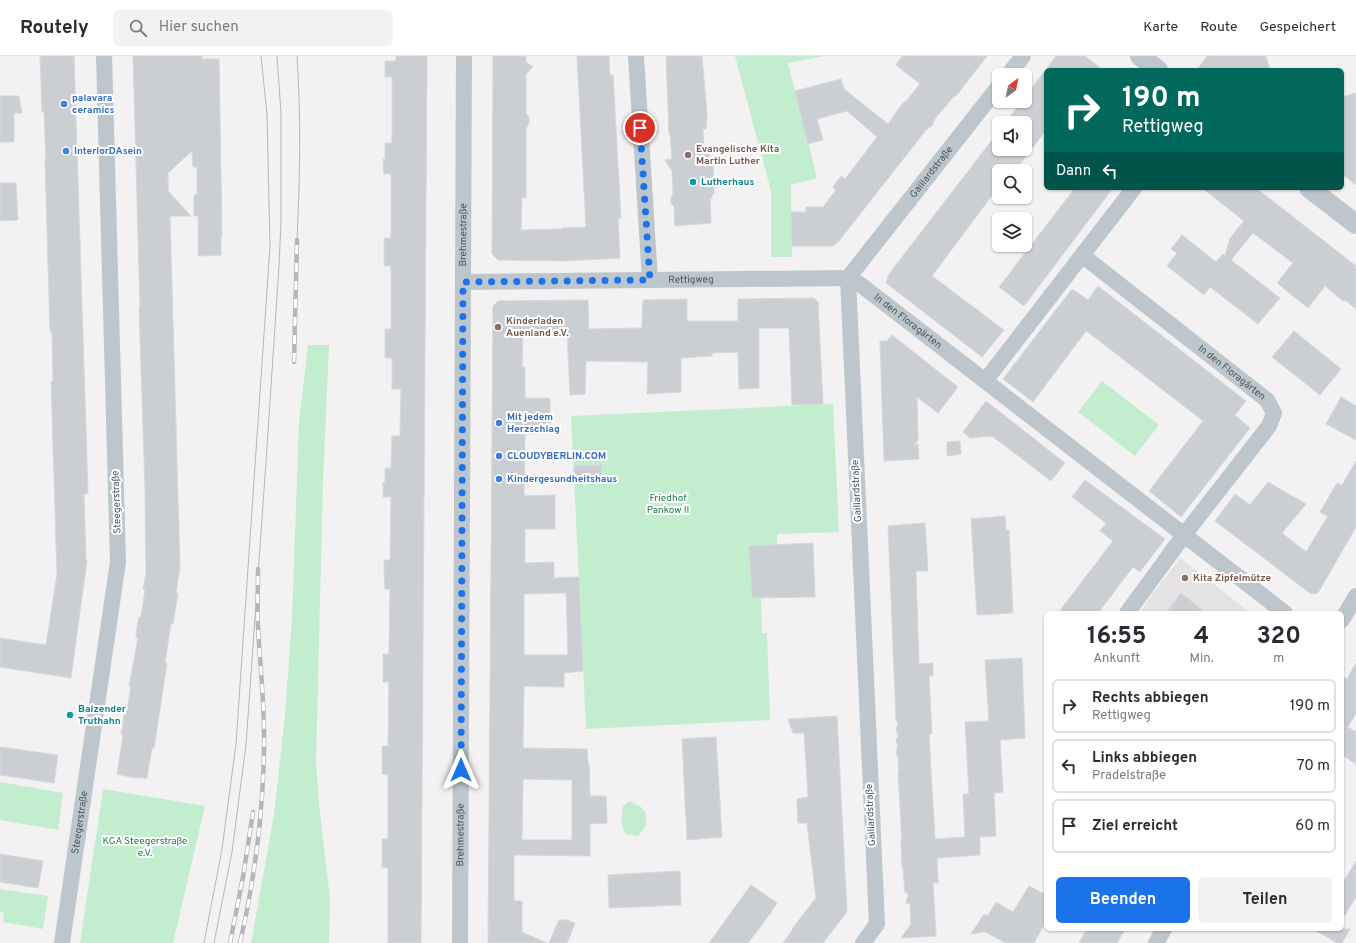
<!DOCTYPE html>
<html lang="de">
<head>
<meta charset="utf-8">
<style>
  :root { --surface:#fff; --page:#f2f2f3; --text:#2b2b33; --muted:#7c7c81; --line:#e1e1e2; --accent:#1a73e8 }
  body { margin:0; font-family:Overpass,sans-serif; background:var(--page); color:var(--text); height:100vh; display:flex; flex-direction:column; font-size:15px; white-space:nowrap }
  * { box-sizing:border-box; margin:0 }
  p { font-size:13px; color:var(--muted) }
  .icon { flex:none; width:22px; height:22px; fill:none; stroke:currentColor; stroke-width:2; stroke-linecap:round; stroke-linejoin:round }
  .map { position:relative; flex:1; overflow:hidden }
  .side { position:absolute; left:1044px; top:555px; width:300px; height:320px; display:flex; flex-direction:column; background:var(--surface); border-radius:6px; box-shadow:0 1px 3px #0004 }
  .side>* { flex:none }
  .hud { position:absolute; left:1044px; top:12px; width:300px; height:122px; border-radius:6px; box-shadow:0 1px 3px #0004; background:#00695c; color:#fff; overflow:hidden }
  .needle { width:26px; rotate:33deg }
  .controls { position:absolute; left:992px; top:12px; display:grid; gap:8px }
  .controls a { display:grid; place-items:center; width:40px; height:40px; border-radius:6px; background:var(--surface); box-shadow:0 1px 3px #0004; font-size:20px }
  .pin { position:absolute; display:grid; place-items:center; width:34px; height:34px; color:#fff; margin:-17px; border:2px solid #fff; border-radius:50%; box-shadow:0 1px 4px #0007 }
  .me { position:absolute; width:44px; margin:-22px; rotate:0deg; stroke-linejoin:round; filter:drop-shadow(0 0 3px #0008) }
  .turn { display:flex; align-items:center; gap:14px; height:84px; padding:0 12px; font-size:18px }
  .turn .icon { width:52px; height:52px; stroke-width:2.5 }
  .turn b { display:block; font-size:28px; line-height:34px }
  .then { display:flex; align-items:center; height:38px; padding:0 12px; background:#0003; gap:8px; font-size:15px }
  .eta { display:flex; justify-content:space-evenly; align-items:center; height:68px; text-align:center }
  .eta b { font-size:24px; font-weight:700; line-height:28px }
  .action { display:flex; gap:8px; margin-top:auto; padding:8px 12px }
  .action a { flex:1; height:46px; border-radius:6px; background:var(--accent); color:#fff; font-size:16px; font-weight:700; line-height:46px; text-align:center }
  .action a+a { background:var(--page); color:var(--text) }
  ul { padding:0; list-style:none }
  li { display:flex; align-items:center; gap:12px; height:54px; margin:0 8px 6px; padding:0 4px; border:2px solid var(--line); border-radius:6px }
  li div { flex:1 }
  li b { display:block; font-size:15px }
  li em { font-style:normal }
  header { display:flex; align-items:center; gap:24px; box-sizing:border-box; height:56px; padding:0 20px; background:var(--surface); border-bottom:1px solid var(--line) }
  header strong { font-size:19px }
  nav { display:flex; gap:22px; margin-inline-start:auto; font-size:14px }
  .search { width:280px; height:36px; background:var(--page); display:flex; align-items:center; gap:10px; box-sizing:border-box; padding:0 14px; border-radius:6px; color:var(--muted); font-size:15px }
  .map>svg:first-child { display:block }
</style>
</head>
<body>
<header>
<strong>Routely</strong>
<div class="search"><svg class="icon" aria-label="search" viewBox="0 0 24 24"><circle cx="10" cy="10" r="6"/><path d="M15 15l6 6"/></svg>Hier suchen</div>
<nav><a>Karte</a><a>Route</a><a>Gespeichert</a></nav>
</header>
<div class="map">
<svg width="1356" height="887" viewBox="0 0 1356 887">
  <rect width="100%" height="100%" fill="#f3f1f1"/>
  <path fill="#e4e2e2" d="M1180,502L1251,557H1140L1150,541Z"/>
  <path fill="#c2eecf" d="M735,0H825L788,7L817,122L791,129L792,201H771V135Z
    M308,289H329L323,426L316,705L319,749L330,842L329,887H251L274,759L285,659L292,562L299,366Z
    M1102,325L1159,369L1135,400L1078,356Z
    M833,348L839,476L777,478V489L749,490L752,542H761L762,577H767L770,664L586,673L571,360Z
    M0,726L63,737L58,774L0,764Z
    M103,733L205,750L173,887H80Z
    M629,745L641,751L646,757V770L638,780L626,778L621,767L623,750Z
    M0,833L48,840L43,873L3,866L4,857L0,856Z"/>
  <path fill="#cbced3" stroke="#d5d8dc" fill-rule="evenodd" d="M40,0H74L88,436L87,438H84L86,504H87L71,622L0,611V582L46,589L57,518L51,325H53L52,276H50L45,105H46L44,56H42Z
    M133,0H202V3H219L222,179H221V199L198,200V160H194V139L197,138V111H193L192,95L168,117V135L191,160H170L180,511L176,537H178L173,568L171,567L165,607H167L154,692H152L147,722H135L117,718L123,679H121L123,668L124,658L126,659L131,631L129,630L138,582H136L137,571L139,561H141L145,534L143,533L146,517L145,433L139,251H140Z
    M396,0H427L421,887H388V812L382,811V783H388V719L382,718V690H388L389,626H383V598H389L390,533H385L384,518V504H390L391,441H383V427L385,426V412H391L392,380H400L401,333H392V302H385V273H391V210H384V182H391V118H384L383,103H385V87H392V21H385V5H396Z
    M493,0H526V6L533,11L526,18V57L529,61V67L526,73V142L522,141L521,174L562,173V172L586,171L577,0H609L610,19H613L621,162L618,163L620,202L564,205L498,204L492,198Z
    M666,0H702L707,57L706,73H703L704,92L710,100V108H713L714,138L712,139V142L710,143L711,167L675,170L674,150L671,148V141L673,138L672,115L665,104L672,103L670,78L669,77Z
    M902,0H987L956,40H954L934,64L932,70L926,74L839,185L833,190H792L791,156H806V151H823L836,134L833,131L841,120L845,123L877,81L847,55L817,63L823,84L808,88L795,35L841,23L844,33L888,68L903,47L907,44L920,28L896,9Z
    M1056,0H1085L1103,14H1046V74L1015,115H999V130L932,220L1004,274L982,301L886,227L889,218L999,75V93H1025V67H1005L1022,45H1025V41Z
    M1207,0H1266L1270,14H1197Z
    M1356,37V129L1342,118V41Z
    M0,40H19L22,57H14V86H0Z
    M0,127H16L18,164L0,165Z
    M1075,132H1113L1024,250L999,231Z
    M1202,132H1256L1356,210V253L1345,244L1344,246L1325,230L1308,252L1277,227L1293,207L1253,177L1231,204L1280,242L1258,268L1210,231L1204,239L1167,210L1177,197L1171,193L1182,179L1216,206L1223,198L1225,200L1230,182L1244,165Z
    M1098,230L1246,345L1235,359L1250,372L1181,461L1149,435L1203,365L1097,283L1086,275L1033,346L1003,323L1072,233L1088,244Z
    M814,242L818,246L823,348L792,349L789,272H759V332L739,333L738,296L712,297V300L681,302V336L647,338L648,306L586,305L585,338L570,339L567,274H523L522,311H525V342H550V377L525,378L524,440L555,439V473H525V507L554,506V522L579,521L583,615L564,617V631L524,630L523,692L587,693L588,707H589L590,740H606L607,767L590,768V800L514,799V845H522V876L547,887H488L493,250L498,245L588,244L589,273L642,272L643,244L687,243V265H738V243ZM566,537L568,599H524V538ZM523,723L572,724V784H522Z
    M1294,275L1341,313L1320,339L1272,301Z
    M892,279L958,331L938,357L917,341L918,384L914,389L918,388L919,403L884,405L880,285H887Z
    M1341,341L1356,350V384L1326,368Z
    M986,345L1065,407L1051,425L992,380L970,382L963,376Z
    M960,385L961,398L947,400V386Z
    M1356,405V471L1318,537L1311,538L1215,465L1235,438L1250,449L1268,426L1306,448L1282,477L1306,496L1328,460L1320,456L1337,427L1342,429Z
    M601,409L602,424L574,425V410Z
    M1085,424L1165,483L1140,516L1133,511L1098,557H1058L1113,485L1100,475L1106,467L1072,441Z
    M1005,460L1006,474H1009L1013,557L977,559L971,463Z
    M925,467L928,515H916L919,608L933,607V620H929L932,678H929L935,783L965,781L963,738H969L965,666L989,665L985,604L1022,602L1025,682L1000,684L1003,736L994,737L996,780L980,781V799L937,802L938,827H933L936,880L901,882L911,868L910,848L906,847L908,838L905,836L903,812H902L901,785H902L898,718L899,717L898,701L896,696L898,690L896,685L898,679L896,674L898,668L896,663L888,470Z
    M813,487L815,541L752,542L749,490Z
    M1181,537L1206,557H1166Z
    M1356,607V657L1348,671L1356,676V708L1342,699V620L1347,623Z
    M837,660L847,856L823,887H783L793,873H792L816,842L807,767H798L797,743L808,741L804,677H793L788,663Z
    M716,681L722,781L687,784L682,683Z
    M0,691L58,699L54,727L0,719Z
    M0,798L43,805L38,832L0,826Z
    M1356,805V841L1342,864V828Z
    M680,815L681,849L609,852L608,819Z
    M751,829L777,847L770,858L748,887H709Z
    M1029,830L1046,839V866L1034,887H1006L985,876L971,878L984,858L988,860L996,846L1013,856Z
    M559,864H567L575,867L567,887H549Z
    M1087,873H1125L1117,887H1079Z
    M1313,873H1350L1342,887H1337Z"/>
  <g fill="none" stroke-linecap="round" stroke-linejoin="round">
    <g stroke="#bdc6cd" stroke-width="16">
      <path d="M636,0L650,224"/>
      <path d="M1008,19L1023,0"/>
      <path id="s1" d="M1083,200L1267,344L1274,357L1269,370L1184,479L1127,557"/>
      <path id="s2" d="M848,222L861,229L1285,557"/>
      <path id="s3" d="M463,226L848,222"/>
      <path d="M985,325L1134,132"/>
      <path d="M1342,564L1356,540"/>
      <path id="s4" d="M62,887L118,506L104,0"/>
      <path id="s5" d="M460,887L464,0"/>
      <path id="s6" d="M863,887L877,868L848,222L999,30"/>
      <path d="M1156,887L1164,873"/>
    </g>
    <path stroke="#bdc6cd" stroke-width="20" d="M1140,0L1158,14
      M1309,132L1356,168"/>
    <path stroke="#b3b7bb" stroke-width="1" d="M297,0C301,61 300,122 297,184
      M204,887L222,793L236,688L270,190L267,59L261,0
      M214,887L232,796L246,689L266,406L279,210L281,166V57L277,0"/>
    <defs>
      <path id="rail" d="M294,306L297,184
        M230,887L243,821L253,756
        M240,887C255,822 263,758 264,692C265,651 260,611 258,570C257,551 258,532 258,513"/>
    </defs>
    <use href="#rail" stroke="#b3b7bb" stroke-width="4.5"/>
    <use href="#rail" stroke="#fff" stroke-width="3" stroke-dasharray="9" stroke-linecap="butt"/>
  </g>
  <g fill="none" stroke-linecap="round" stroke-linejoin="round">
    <path stroke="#1a73e8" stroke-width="7" stroke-dasharray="0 12.6" d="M461,714L463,226L650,224L640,72"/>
  </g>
  <g fill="#3f7fe0" stroke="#fff" stroke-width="1.5">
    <circle cx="64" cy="48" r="4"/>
    <circle cx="66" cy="95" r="4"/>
    <circle cx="499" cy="367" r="4"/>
    <circle cx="499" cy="400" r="4"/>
    <circle cx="499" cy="423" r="4"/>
  </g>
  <g fill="#8d6e63" stroke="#fff" stroke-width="1.5">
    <circle cx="688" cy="99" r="4"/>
    <circle cx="498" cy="271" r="4"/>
    <circle cx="1185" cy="522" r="4"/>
  </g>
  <g fill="#0f9aa8" stroke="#fff" stroke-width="1.5">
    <circle cx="693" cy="126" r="4"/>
    <circle cx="70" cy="659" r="4"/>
  </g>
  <g text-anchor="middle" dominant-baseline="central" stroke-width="4" stroke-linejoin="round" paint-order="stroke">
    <g font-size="10" font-weight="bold" fill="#366cbe" stroke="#fff" text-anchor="start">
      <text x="72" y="42">palavara<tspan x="72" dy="12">ceramics</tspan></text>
      <text x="74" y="95">InteriorDAsein</text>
      <text x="507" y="361">Mit jedem<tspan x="507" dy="12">Herzschlag</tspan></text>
      <text x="507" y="400">CLOUDYBERLIN.COM</text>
      <text x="507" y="423">Kindergesundheitshaus</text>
    </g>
    <g font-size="10" font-weight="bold" fill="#785e54" stroke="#fff" text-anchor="start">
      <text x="696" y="93">Evangelische Kita<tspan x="696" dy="12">Martin Luther</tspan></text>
      <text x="506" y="265">Kinderladen<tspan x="506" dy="12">Auenland e.V.</tspan></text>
      <text x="1193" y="522">Kita Zipfelmütze</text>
    </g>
    <g font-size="10" fill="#49565d" stroke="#fff">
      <text stroke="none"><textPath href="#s6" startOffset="805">Gaillardstraße</textPath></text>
      <text stroke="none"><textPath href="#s5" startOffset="708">Brehmestraße</textPath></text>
      <text stroke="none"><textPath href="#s3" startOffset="228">Rettigweg</textPath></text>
      <text stroke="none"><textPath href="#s2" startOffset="74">In den Floragärten</textPath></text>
      <text stroke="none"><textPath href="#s1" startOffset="189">In den Floragärten</textPath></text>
      <text transform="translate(857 435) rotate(-93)">Gaillardstraße</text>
      <text transform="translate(117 446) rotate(-92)">Steegerstraße</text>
      <text transform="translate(871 759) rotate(-93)">Gaillardstraße</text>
      <text stroke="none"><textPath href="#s4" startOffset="122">Steegerstraße</textPath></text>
      <text stroke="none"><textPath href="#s5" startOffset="108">Brehmestraße</textPath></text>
    </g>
    <g font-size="10" font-weight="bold" fill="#0d838f" stroke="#fff" text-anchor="start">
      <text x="701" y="126">Lutherhaus</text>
      <text x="78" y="653">Balzender<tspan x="78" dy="12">Truthahn</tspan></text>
    </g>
    <g font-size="10" fill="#1c7d44" stroke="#fff">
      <text x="668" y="442">Friedhof<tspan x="668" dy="12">Pankow II</tspan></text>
      <text x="145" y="785">KGA Steegerstraße<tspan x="145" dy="12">e.V.</tspan></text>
    </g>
  </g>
</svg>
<div class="controls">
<a><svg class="needle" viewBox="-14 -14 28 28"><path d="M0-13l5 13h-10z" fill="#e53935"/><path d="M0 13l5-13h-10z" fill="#7c7c81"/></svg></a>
<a><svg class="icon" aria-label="sound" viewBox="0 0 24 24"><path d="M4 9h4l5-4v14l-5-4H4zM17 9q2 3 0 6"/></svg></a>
<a><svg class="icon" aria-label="search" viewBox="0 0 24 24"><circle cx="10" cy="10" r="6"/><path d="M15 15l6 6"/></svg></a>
<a><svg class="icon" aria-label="layers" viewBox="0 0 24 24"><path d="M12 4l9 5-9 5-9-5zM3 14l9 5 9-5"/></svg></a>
</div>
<div class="pin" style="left:640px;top:72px;background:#d93025"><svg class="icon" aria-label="arrive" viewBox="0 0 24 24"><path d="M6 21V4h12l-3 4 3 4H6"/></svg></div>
<svg class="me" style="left:461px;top:714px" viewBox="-20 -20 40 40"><path d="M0-17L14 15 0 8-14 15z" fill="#1a73e8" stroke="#fff" stroke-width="4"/></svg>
<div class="hud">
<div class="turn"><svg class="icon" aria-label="right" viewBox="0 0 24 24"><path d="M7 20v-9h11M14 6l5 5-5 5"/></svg><div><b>190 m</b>Rettigweg</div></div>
<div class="then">Dann<svg class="icon" aria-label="left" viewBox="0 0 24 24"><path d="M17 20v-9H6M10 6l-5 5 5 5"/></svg></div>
</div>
<section class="side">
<div class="eta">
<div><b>16:55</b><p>Ankunft</p></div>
<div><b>4</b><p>Min.</p></div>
<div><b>320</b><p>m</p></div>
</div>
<ul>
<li><svg class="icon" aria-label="right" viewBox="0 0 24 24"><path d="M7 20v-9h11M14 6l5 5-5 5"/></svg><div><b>Rechts abbiegen</b><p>Rettigweg</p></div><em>190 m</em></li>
<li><svg class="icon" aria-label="left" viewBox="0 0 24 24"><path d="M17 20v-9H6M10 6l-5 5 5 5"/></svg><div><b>Links abbiegen</b><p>Pradelstraße</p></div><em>70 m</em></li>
<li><svg class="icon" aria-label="arrive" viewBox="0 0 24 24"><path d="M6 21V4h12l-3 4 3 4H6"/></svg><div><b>Ziel erreicht</b></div><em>60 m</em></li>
</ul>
<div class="action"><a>Beenden</a><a>Teilen</a></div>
</section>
</div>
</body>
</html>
